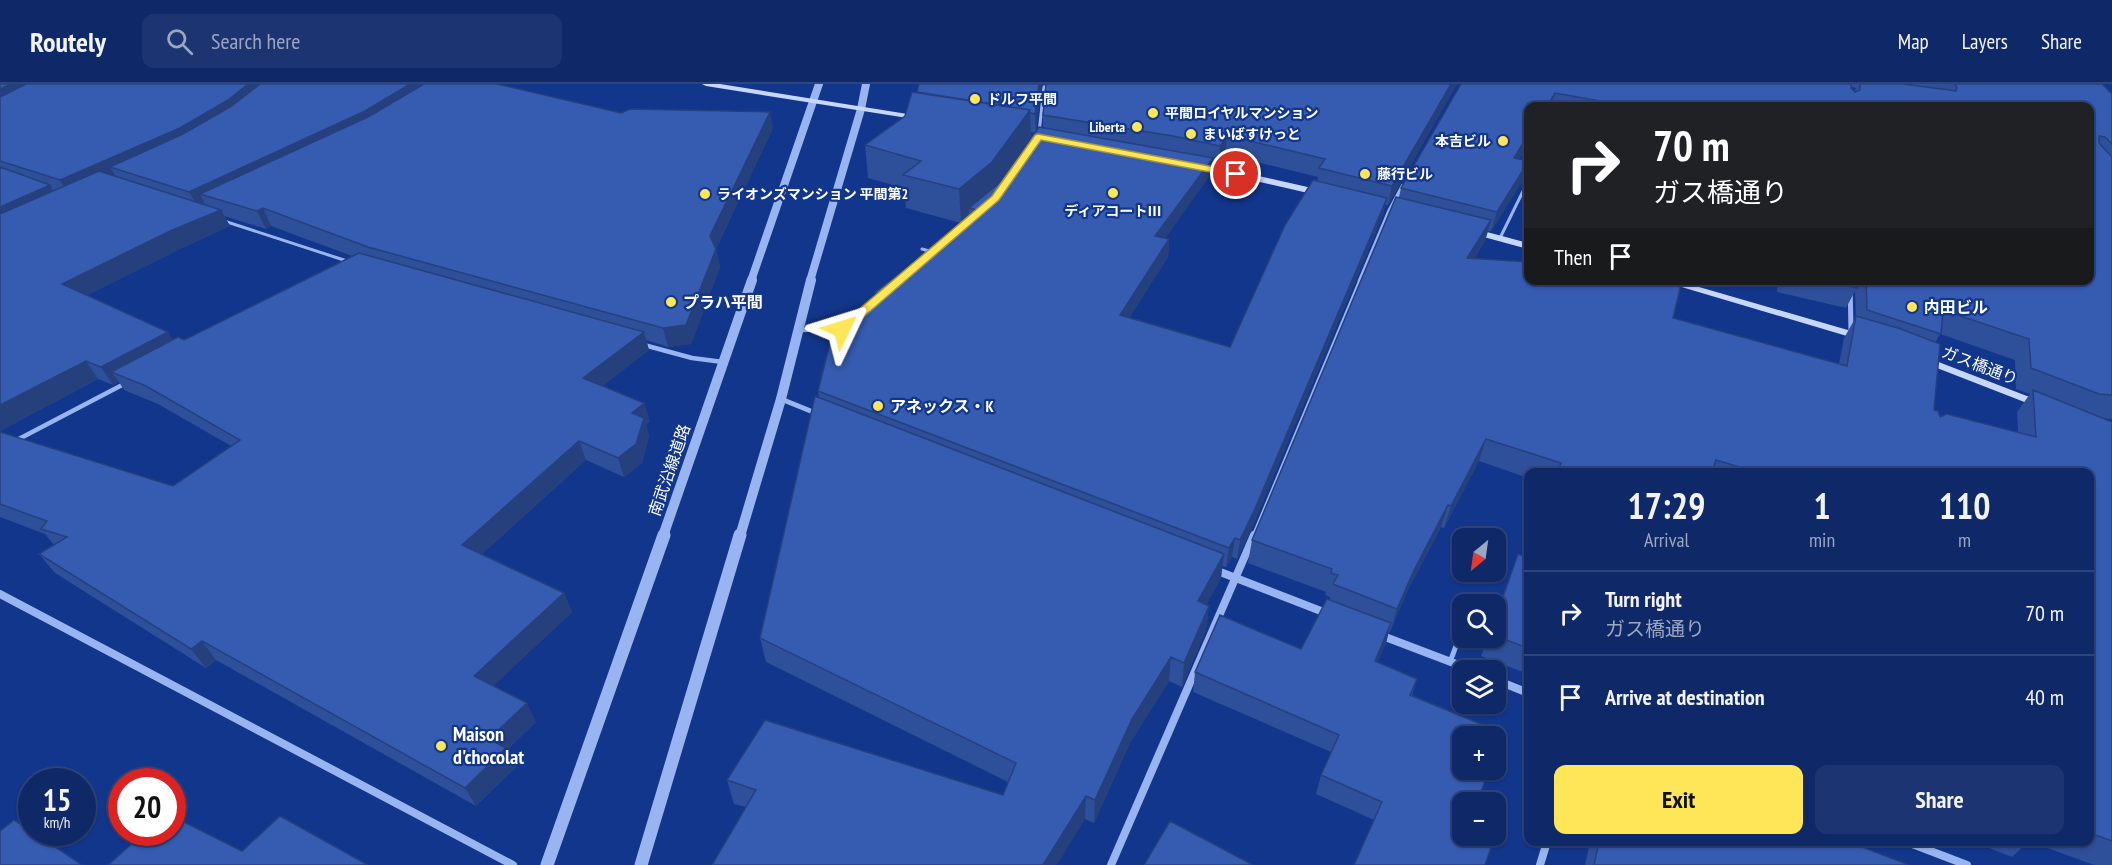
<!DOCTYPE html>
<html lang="en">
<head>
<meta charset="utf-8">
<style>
  :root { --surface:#0e2868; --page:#1c3471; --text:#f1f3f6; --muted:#9ba6c0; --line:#2e447c; --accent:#ffe659 }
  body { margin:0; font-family:"PT Sans Narrow","Noto Sans JP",sans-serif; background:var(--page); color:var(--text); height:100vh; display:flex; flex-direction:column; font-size:22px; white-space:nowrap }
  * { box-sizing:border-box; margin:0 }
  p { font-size:20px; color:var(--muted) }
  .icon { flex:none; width:33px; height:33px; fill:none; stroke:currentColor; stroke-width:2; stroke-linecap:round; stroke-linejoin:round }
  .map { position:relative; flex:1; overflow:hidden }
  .side { position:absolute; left:1524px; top:384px; width:570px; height:378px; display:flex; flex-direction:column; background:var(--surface); border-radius:12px; box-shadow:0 2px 4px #0004,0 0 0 2px var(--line) }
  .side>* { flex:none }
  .top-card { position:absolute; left:1524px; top:18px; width:570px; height:183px; border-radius:12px; box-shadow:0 2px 4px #0004,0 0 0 2px var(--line); background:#202124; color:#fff; overflow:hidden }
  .needle { width:39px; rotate:209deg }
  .tools { position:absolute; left:1452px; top:444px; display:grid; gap:12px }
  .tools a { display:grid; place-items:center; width:54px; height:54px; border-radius:12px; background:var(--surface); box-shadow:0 2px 4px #0004,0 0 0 2px var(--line); font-size:30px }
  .speed { position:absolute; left:18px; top:684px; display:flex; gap:12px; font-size:30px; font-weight:700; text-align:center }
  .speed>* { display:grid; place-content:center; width:78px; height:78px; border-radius:50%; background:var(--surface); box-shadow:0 2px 4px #0004,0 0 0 2px var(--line); line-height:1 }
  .speed small { font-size:15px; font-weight:400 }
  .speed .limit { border:9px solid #d22; background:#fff; color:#111 }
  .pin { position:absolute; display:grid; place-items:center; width:51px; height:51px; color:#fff; margin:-26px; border:3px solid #fff; border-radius:50%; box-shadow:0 2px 6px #0007 }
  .me { position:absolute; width:66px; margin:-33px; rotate:49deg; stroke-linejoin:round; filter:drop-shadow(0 0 4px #0008) }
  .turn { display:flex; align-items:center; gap:21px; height:126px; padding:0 30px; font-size:27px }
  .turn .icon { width:78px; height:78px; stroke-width:2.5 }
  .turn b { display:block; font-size:42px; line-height:51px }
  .then { display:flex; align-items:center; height:57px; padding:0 30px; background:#0003; gap:12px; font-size:22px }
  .eta { display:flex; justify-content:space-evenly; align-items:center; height:102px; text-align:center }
  .eta b { font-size:36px; font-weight:700; line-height:42px }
  .primary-button { display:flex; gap:12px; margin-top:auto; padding:12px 30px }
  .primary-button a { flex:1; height:69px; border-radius:12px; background:var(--accent); color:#111; font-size:24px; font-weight:700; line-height:69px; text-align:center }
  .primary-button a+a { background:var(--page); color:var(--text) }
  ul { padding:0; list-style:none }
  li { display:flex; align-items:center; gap:18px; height:84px; padding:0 30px; border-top:2px solid var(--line) }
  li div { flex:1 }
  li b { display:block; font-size:22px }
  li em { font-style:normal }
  header { display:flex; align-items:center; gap:36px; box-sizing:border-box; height:84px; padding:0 30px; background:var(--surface); border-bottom:2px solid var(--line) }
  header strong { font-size:28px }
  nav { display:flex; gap:33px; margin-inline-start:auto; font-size:21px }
  .search { width:420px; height:54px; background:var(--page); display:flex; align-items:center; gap:15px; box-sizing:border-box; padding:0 21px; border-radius:12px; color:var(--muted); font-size:22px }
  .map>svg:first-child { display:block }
</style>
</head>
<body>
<header>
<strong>Routely</strong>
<div class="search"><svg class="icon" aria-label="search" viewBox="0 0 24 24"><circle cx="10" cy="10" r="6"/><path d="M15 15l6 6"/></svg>Search here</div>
<nav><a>Map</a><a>Layers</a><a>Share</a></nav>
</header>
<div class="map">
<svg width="2112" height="781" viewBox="0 0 2112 781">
  <rect width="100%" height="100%" fill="#12368b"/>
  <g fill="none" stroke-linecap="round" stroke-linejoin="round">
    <path stroke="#99b5f1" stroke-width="3" d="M1039,49L1044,3H1050
      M224,137L347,177
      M1500,154L1528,97
      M942,160L974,132
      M922,165L933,168"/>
    <path stroke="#99b5f1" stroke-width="4.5" d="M799,246L842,245L862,228
      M644,261L692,274L723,278
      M15,357L124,300"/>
    <path stroke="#99b5f1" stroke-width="5" d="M1450,578L1456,562"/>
    <path stroke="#99b5f1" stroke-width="4.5" d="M1360,197L1390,126L1403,102"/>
    <path stroke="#99b5f1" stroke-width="5" d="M1850,196L1851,247
      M781,315L818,330
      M1254,452L1361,196"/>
    <path stroke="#99b5f1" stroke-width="8" d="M1215,486L1326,529
      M0,510L513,781
      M1380,551L1472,586
      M1496,596L1528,609
      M1907,758L1967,781
      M1111,781L1254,451
      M1540,781L1547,758"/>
    <path stroke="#99b5f1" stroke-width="8" d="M751,197L819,0
      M810,197L861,25L866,0"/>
    <path stroke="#99b5f1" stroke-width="10" d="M663,452L752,196
      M740,452L781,315L811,196"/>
    <path stroke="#99b5f1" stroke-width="13" d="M547,781L664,451
      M641,781L740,451"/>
    <path fill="#c7d7fb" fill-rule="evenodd" d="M702,0H720L920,32L924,34L920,36L706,2Z
      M1197,78L1321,106L1325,109L1321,112L1194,83L1193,81Z
      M1472,144L1528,159V165L1469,149V145Z
      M1658,196H1675L1865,251L1866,253L1865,255H1857Z
      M1923,272L2045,319L2047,321L2041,325L2037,323L1919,277L1918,275L1919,273Z"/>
  </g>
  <path fill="#2e4f99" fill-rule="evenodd" d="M0,0L621,29L773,44L716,165L720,183L691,260L668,263L646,256L649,266L602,302L644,319L650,338L646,341L649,352L642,379L624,393L586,376L482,470L564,509L572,528L493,602L536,638L507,666L516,683L476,722L216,576L206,584L55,489L39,470L54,461L45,450L0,433V348L173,402L231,362L158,320L124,306L119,298L113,301L98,295L0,347ZM224,132L266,145L271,142L352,172L184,256H172L87,211L180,165L230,142Z
    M919,0H1046L1041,1L1036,48L1043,44V31L1046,0H1457L1388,121H1385L1383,131L1251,446L1237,475L1232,473L1226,483L1222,482L1221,494L1206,521L1209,522L1206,546L1182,603L1169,597L1130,659L1094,739L1085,735L746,723L734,720L727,696L1003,711L1008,698L766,578L760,554L819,314L818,307L876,214L875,208L969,139V132L961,139L906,124L904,104L868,94L865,61L905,32L917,8ZM1031,48L1035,49L1031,55ZM1225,72L1240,74L1318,93L1317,97L1230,263L1129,233L1168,173L1169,155L1165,154L1211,90L1212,80L1218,81Z
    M1461,0L1851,4L1854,7L1856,4L1851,3V0H2102L2112,10V335L2100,334L2112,338V781H2094L2031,758H2090V388H1528V394L1479,377L1444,444L1441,443L1407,508L1390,548L1389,547L1386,559L1377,578L1417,595L1412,611L1503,649L1374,736L1316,710L1321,691L1331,668L1193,608L1195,588L1301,565L1330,516V513L1325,511L1326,508L1248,479L1252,456L1399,113L1401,104ZM1528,22H2090V196H1778L1777,208L1846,224L1855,207L1856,233L1844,254L1839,280L1673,234L1474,175L1485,157L1488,147H1491L1523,96L1520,75ZM1940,250L2015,276L2016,305L2030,310L2017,328L2018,348L1940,333L1934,326L1935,259Z
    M1528,459V590L1481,572L1488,554H1496V531L1518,470L1523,472Z
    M1590,758H1849L1909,781H1585Z
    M1974,758H2028L2012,773Z"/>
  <path fill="#26407d" d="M10,0H49L0,26V5Z
    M248,0H274L236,32L110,83L116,93L70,113L60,96Z
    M410,0H440L200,110L205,121L199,125L189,108Z
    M1039,0H1046L1041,1L1036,49L1035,30Z
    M1451,0H1457L1388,121L1392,102Z
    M1555,9L1551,22H1547Z
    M1030,26L1031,58L993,111L969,124V132L961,139L959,105Z
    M770,28L773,44L716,165L720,183L691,260L668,263L663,244L710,152Z
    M1528,51V61L1509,93L1514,74Z
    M1227,53L1225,72L1218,81L1220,62Z
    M1213,74L1211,90L1154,170L1155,152Z
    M1528,78L1523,96L1491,147L1497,128Z
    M50,101L60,118L0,145V123Z
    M1387,114L1383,131L1251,446L1237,475L1240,456Z
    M263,124L271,142L266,145L257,127Z
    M221,126L230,142L180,165L74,218L62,200L170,147Z
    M1491,136L1485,157L1461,195L1467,174Z
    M1169,155L1168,173L1120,249V231Z
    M168,248L179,266L111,288L119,298L113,301L101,283Z
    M644,248L649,266L589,313L583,294Z
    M86,277L98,295L0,347V321Z
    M644,319L650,338L646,341L649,352L642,379L624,393L618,374L632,329Z
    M1486,355L1479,377L1444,444L1451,422Z
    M579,357L586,376L471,480L462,461Z
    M1448,421L1441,443L1407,508L1390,548L1397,525L1414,486Z
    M1235,454L1232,473L1226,483L1229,464Z
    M1224,470L1221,494L1195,541L1198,517Z
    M564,509L572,528L484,611L474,592Z
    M1209,522L1206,546L1182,603L1184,579Z
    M1391,539L1386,559L1369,597L1375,577Z
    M202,557L216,576L206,584L191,565Z
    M1171,573L1169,597L1130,659L1094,739L1095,716L1132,635Z
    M527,619L536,638L507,666L516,683L476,722L465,704L489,655Z
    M1086,712L1085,735L1057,781H1043Z"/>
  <path fill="#365cb2" stroke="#26407d" stroke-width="1.5" d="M0,0H10L0,5Z
    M26,0H248L228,16L180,44L60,96L0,77V13Z
    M260,0H410L365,27L189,108L110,83L183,50L232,22Z
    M424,0H497L621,29L630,25L770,28L710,152L716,165L686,241L663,244L368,163L263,124L257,127L200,110L368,33Z
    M919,0H1039L1035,30L1030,29V26L917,8Z
    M1046,0H1451L1392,102L1319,84L1325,75L1242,55L1227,53L1220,62L1173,52L1043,31Z
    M1461,0H1851V4L1855,8L1860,6V0H1903L1956,7L1957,3L1954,0H2102L2112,10V60L2105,53L2099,52V59L2112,73V311L2099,310L2031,284L2029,255L1943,226L1941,250L1867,226L1866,196H2090V22H1628L1555,9L1547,22H1528V51L1514,74L1528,77V78L1497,128L1401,104Z
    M912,8L1030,26L992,78L959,105L903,91L921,77L865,61L905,32Z
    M1039,43L1213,74L1155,152L1169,155L1120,231L1230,263L1285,141L1313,96L1387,114L1254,427L1240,456L1235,454L1229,464L818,307L830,259L881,209L875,208L984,128L969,124L998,100Z
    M0,83L50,101L0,123Z
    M99,87L221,126L170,147L62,200L168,248L101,283L86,277L0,321V130Z
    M1396,113L1491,136L1467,174L1528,178V196H1682L1673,234L1847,282L1856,232L1901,245L1940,260L1934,326L1938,327L1940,333L1947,330L2036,353L2033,306L2112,338V757L2090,749V388H1756L1716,376L1712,388H1558L1561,379L1486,355L1451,422L1448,421L1414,486L1397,525L1333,500L1338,491L1331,489L1332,485L1252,456Z
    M359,169L644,248L583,294L644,319L632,329L644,334L636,360L618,374L579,357L462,461L564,509L474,592L527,619L489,655L506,664L465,704L202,557L191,565L39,470L67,453L41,445L47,437L0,420V348L173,402L240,356L146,302L111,288L178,253L184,256Z
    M1827,196H1857V204Z
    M815,312L1224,470L1198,517L1209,522L1184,579L1171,573L1132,635L1095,716L1086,712L1043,781H712L756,706L727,696L765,636L1003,711L1016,679L760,554Z
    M1528,459V564L1496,552V533L1518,470L1523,472Z
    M1327,515L1391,539L1375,577L1417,595L1410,611L1503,649L1496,669V652H1462V686H1489L1479,713L1492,718H1462V752H1495L1485,781H1354L1382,718L1321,691L1339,651L1195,588L1220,531L1301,565Z
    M1496,720L1505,725L1496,751Z
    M172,732L242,767L280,732L368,781H108L145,748H172Z
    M14,736L32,747V748H33L82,781H0V747Z
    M1170,737L1253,781H1144Z
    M1599,758H1849L1909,781H1594Z"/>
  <path fill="#ffe659" stroke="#a6963a" stroke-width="1.5" d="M1038,50L1236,87L1241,90L1236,93L1041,56L999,116L846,248H838V243L992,112L1035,51Z"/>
  <g fill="#ffe659" stroke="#12368b" stroke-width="2">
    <circle cx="975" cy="15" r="6"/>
    <circle cx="1153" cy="29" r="6"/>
    <circle cx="1137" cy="43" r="6"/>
    <circle cx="1191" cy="50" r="6"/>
    <circle cx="1503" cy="57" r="6"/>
    <circle cx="1365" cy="90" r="6"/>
    <circle cx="1113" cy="109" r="6"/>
    <circle cx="705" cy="110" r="6"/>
    <circle cx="671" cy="218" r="6"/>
    <circle cx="1912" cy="223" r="6"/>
    <circle cx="878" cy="322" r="6"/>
    <circle cx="441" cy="662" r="6"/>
  </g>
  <g text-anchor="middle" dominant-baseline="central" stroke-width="4.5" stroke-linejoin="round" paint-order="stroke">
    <g font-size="14" font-weight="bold" fill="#fff" stroke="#12368b" text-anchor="start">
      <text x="987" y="15">ドルフ平間</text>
      <text x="1165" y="29">平間ロイヤルマンション</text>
      <text x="1125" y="43" text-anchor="end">Liberta</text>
      <text x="1203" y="50">まいばすけっと</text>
      <text x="1491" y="57" text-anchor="end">本吉ビル</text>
      <text x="1377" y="90">藤行ビル</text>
      <text x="717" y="110">ライオンズマンション 平間第2</text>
      <text x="1113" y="127" text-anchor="middle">ディアコートⅢ</text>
    </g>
    <g font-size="16" font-weight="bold" fill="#fff" stroke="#12368b" text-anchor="start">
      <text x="683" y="218">プラハ平間</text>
      <text x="1924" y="223">内田ビル</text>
      <text x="890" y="322">アネックス・K</text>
    </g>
    <g font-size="16" fill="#fff" stroke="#12368b">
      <text transform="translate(1980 281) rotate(21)">ガス橋通り</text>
      <text transform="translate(669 386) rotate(-71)">南武沿線道路</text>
    </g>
    <g font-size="20" font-weight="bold" fill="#fff" stroke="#12368b" text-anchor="start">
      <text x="453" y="650">Maison<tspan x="453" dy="23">d'chocolat</tspan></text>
    </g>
  </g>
</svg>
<div class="tools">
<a><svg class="needle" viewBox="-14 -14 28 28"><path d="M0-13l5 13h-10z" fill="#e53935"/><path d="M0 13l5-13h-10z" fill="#9ba6c0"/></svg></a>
<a><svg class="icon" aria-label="search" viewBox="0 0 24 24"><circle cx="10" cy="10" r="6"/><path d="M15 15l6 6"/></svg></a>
<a><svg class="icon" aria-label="layers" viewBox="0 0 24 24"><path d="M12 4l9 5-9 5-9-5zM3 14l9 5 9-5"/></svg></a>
<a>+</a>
<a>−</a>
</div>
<div class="speed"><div>15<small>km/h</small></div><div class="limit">20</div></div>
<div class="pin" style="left:1236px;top:90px;background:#d93025"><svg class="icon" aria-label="arrive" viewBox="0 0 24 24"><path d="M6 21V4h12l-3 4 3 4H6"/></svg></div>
<svg class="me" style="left:842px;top:245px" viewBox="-20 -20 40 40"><path d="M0-17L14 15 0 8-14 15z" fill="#ffe659" stroke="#fff" stroke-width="4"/></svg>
<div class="top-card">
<div class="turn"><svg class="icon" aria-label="right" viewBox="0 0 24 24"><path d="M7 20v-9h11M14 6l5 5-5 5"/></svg><div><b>70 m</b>ガス橋通り</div></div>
<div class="then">Then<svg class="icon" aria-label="arrive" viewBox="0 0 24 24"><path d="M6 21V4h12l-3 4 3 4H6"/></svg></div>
</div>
<section class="side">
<div class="eta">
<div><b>17:29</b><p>Arrival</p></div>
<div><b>1</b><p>min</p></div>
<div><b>110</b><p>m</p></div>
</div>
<ul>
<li><svg class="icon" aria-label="right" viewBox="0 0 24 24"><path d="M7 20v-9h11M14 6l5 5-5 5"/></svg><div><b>Turn right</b><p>ガス橋通り</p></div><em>70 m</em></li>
<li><svg class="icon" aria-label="arrive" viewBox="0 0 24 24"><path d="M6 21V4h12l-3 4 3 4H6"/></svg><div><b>Arrive at destination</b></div><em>40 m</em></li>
</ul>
<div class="primary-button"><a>Exit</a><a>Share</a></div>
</section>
</div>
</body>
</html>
